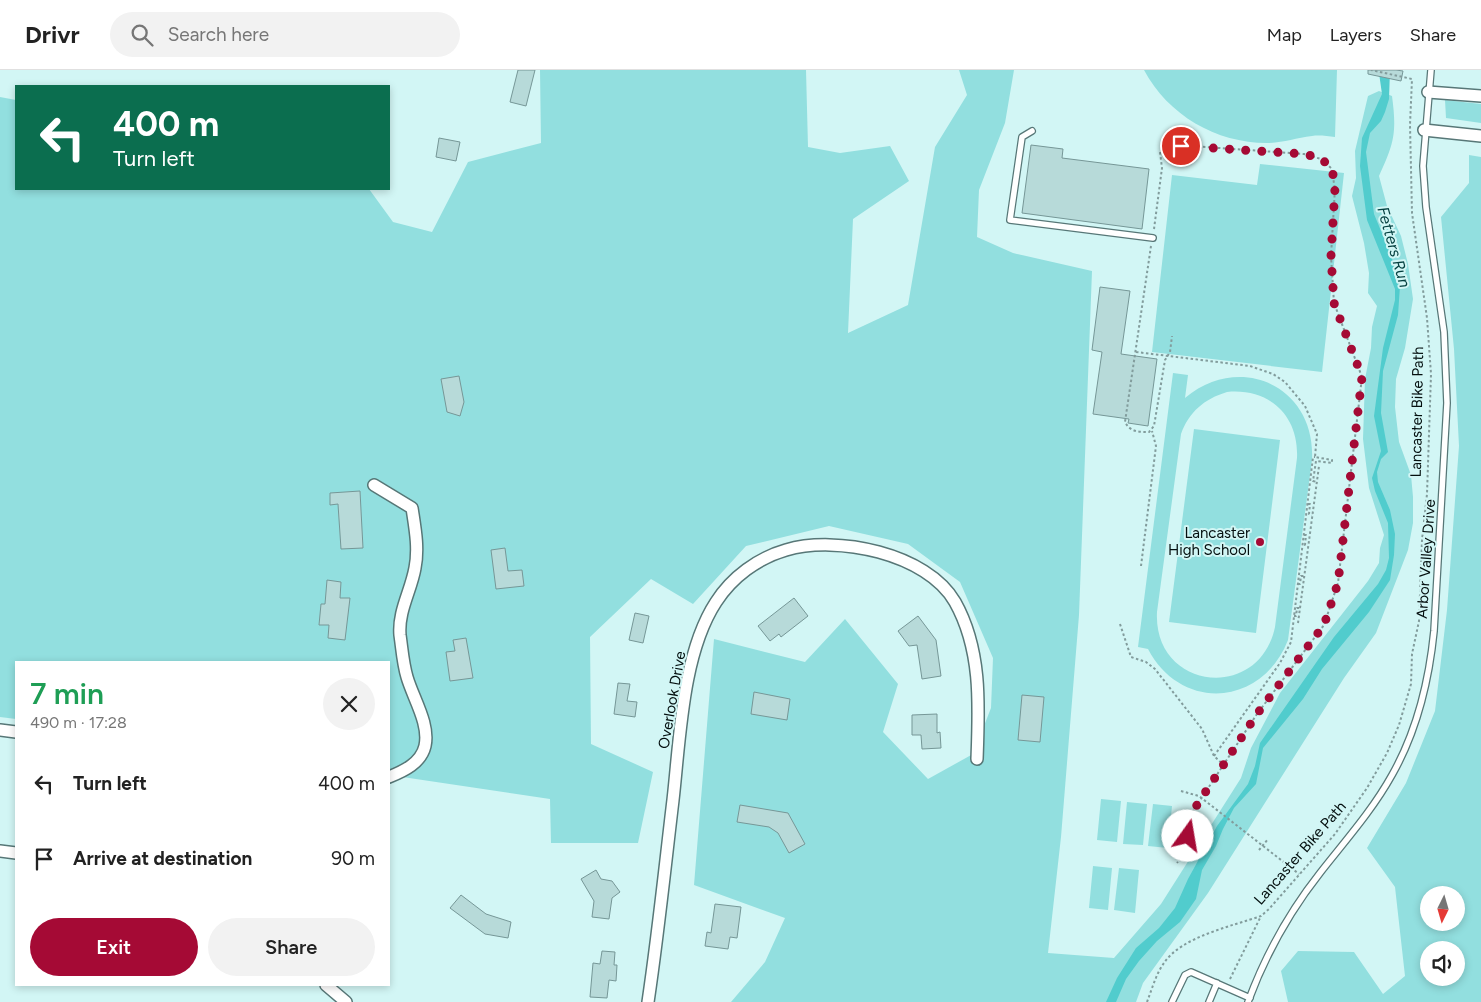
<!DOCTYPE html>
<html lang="en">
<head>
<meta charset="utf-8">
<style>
  :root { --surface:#fff; --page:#f2f2f2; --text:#222; --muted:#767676; --line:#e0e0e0; --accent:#a50a35 }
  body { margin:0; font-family:Figtree,sans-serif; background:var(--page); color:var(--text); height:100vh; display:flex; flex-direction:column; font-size:19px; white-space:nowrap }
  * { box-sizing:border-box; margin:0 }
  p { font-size:16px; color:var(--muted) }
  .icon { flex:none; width:28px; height:28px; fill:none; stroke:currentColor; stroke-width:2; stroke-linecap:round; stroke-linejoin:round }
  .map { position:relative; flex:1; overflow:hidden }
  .panel { position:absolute; left:15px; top:591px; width:375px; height:325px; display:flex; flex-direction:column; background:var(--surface); border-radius:0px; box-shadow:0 2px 8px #0003 }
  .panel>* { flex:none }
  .banner { position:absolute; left:15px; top:15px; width:375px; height:105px; border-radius:0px; box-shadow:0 2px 8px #0003; background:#0b6e4f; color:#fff; overflow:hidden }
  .needle { width:32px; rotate:185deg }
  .controls { position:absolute; left:1420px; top:816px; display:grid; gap:10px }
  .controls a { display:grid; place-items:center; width:45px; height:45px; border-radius:50%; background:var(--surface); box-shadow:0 2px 8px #0003; font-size:25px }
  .pin { position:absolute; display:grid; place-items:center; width:42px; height:42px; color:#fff; margin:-21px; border:2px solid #fff; border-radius:50%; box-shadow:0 1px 5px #0007 }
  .me { position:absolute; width:55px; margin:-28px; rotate:13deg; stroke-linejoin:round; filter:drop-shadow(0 0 4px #0008) }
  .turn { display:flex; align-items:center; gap:18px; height:105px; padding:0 15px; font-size:22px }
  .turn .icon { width:65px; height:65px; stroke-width:2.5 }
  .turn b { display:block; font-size:35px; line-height:42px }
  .round { display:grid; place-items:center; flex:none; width:52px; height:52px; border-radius:26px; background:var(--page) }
  .head { display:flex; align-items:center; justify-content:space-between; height:85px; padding:0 15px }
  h1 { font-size:30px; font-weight:600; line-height:38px; color:#1e9e55 }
  .primary-button { display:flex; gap:10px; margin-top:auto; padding:10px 15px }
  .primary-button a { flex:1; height:58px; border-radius:30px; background:var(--accent); color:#fff; font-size:20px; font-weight:600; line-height:58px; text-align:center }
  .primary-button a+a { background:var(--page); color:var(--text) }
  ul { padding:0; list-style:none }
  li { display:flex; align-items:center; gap:15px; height:75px; padding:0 15px }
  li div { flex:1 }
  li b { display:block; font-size:19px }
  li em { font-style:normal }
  header { display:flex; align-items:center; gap:30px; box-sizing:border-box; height:70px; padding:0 25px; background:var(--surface); border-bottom:1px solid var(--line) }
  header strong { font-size:24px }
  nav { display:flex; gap:28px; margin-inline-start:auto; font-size:18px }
  .search { width:350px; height:45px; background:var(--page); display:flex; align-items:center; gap:12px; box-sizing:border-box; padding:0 18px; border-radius:28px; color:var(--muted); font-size:19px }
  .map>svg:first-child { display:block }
</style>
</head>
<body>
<header>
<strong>Drivr</strong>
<div class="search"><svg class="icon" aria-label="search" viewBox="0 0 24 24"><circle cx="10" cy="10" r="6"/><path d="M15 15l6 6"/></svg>Search here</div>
<nav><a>Map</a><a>Layers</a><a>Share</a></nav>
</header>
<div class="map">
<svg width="1481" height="932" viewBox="0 0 1481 932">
  <rect width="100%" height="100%" fill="#d2f6f5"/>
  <path fill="#92dfdf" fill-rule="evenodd" d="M540,0H806L808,77L840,83L890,76L909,111L853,149L848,263L908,235L935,77L967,25L959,0H1014L1005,53L979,120L977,167L1013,183L1092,201L1079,545L1061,767L1048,883L1114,888L1161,834L1241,708L1251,678L1280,623L1368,511L1379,493L1380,478L1384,465L1369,418L1363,369L1365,309L1371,278L1372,257L1377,236L1368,223L1369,203L1364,173L1352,126L1356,108L1355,81L1368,26L1379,21L1392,26C1397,63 1394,73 1379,106L1387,136L1401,166L1408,194L1413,229L1405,278L1396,309L1395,337L1399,372L1411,405L1413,427V453L1408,480L1376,563L1344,608L1208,823L1143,913L1136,932H731L765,892L785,848L694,815L714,569L805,592L845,549L898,614L883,662L928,709L973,684L991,638L993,588L960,512L908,474L829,456L746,476L693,534L651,509L590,567L591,674L653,702L638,773H551L550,729L389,705V592H16V649L0,647V27L16,30V119H369L393,152L432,162L468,92L541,73Z
    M1144,0H1337L1335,67C1327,66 1319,65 1312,66C1296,68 1282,73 1267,73C1216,73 1168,45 1144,0Z
    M1445,30L1481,34V53L1446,48Z
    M1469,85L1481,87V932H1288L1281,901L1298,881L1354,882L1383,924L1405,906L1395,817L1367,778L1406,713L1435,641L1447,540L1459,376L1454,279L1441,147L1469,113ZM1429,825H1456V852H1429ZM1429,880H1456V908H1429Z
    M1260,94L1344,103L1322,302L1152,282L1172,105L1257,115Z
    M1173,303L1188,305L1185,328C1240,282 1316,316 1312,390L1288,570C1262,637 1181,642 1148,579L1138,577ZM1227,322C1269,318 1299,345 1297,388L1275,557C1259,633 1153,620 1157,542L1181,364C1189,342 1204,329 1227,322Z
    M1194,359L1280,370L1256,563L1169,552Z
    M1101,729L1121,731L1117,772L1097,770Z
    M1127,732L1147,734L1143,775L1123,774Z
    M1153,734L1172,736L1168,778L1148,776Z
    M1093,796L1112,798L1108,840L1089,838Z
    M1119,798L1139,800L1135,843L1114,840Z"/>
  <path fill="#51cccd" d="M1390,0L1389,29L1385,42L1381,51L1370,63L1366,82L1374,144L1391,185L1400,216L1398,245L1383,301L1381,343L1388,382L1381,389L1377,402L1378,412L1390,440L1395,464L1394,485L1390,510L1369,542L1322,599L1303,629L1263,678L1256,714L1234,738L1223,759L1216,776L1202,800L1196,829L1180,852L1157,871L1139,891L1126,909L1116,932H1106L1117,908L1136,878L1159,858L1175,838L1188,809L1217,756L1248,714L1255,696L1260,673L1334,567L1378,514L1386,500L1389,488L1388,453L1375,421L1372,408L1381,381L1374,346L1383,278L1395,230V219L1367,150L1360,96L1362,68L1382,24L1379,3Z"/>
  <path fill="#b7dad9" stroke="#769797" d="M518,0H535L526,36L510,32Z
    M1368,0H1396L1403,1L1401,11L1368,4Z
    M439,68L460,72L456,91L436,87Z
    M1031,75L1063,79L1062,88L1149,99L1142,159L1022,143Z
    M1100,217L1130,221L1121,284L1157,289L1148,356L1128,353L1129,349L1093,344L1102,282L1092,280Z
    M459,306L464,332L460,346L447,342L441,309Z
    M360,421L363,478L341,479L338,434L330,435V423Z
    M505,478L508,501L522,500L524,516L496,519L491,480Z
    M327,510L341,512L340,528H350L345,570L328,568L329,555H319L321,534H325Z
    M794,528L808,546L781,567L779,564L770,571L758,556Z
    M635,543L649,546L643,573L629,570Z
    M918,546L936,570L941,606L922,609L917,575L909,576L898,561Z
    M466,568L473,608L450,611L446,582L455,581L453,570Z
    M618,613L630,614L627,631L637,632L635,647L614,644Z
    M754,622L790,629L787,650L751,644Z
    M1022,625L1044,627L1040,672L1018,670Z
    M937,644V663L940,662L941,678L922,679L921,665H912V645Z
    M740,735L788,743L805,774L789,783L778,763L769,757L737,752Z
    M596,800L601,809L612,811L620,822L612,828L609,849L592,847L594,831L581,809Z
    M461,825L486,844L511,852L508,868L485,864L450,838Z
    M715,834L741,837L737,868L730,867L728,879L705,876L707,862L711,863Z
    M602,881L615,882L614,895H617L616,911L609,910L607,928L590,927L593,893L600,894Z"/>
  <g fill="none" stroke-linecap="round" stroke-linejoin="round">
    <defs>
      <path id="lane" d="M1032,61L1022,67L1010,150L1153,168
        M1172,932L1185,905L1191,902L1250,928
        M1209,932L1217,913
        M1248,932C1265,886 1290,841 1320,803C1345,771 1372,741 1392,705C1417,661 1429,611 1434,561L1447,333L1444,262L1426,137L1423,96L1431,0"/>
      <path id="street" d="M1428,22L1481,26
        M1424,60L1481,66
        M374,415L412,438C415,458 419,478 415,498C411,521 398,541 400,565C402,579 403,594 407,607C413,628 430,654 425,676C421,693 404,701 389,707
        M0,660L16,662
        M0,781L16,783
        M326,915L346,932
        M648,932C658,865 665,797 673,730C680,669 682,584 716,532C732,507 758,488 786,480C836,465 927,483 955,532C982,580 979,636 977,689"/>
    </defs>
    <use href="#lane" stroke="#577777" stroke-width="8"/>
    <use href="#street" stroke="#577777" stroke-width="14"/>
    <path stroke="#829c9c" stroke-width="2" stroke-dasharray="2.5 2.5" stroke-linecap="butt" d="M1163,74L1304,84L1321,89L1331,98L1335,118L1331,186L1334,233L1362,307L1338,513L1324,555L1257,644L1193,741L1181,788L1177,793
      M1154,159L1162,98L1160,82
      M1151,176L1125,352C1130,362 1139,362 1149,362L1154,356L1165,290L1170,282L1172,266
      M1136,282L1250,296L1273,304L1285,312L1305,336L1317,364L1315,387L1332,390V393L1316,391L1313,411L1317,412
      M1308,434H1310L1309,444L1312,445
      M1304,465H1306L1305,475H1308
      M1141,496L1156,376L1152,361
      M1298,514H1300L1301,506H1304
      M1294,546H1296L1297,538H1299
      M1298,553L1319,396
      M1120,554L1131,587L1146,592L1155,599L1202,659L1214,686L1225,696
      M1214,686L1280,593L1291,572L1313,387H1315
      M1181,721L1199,726L1299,804
      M1259,780L1268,769
      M1230,909L1261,846
      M1147,932C1152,919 1156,904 1164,893C1181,867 1232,856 1261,846L1269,839L1335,764L1367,718L1387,683L1399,655L1411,614L1412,584L1419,551L1422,470L1427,424L1431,304L1427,248L1412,143L1410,55L1412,9L1371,0"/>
    <use href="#lane" stroke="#fff" stroke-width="5.5"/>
    <use href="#street" stroke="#fff" stroke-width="11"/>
  </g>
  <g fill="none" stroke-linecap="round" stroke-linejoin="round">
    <path stroke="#a50a35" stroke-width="9" stroke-dasharray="0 16.2" d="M1181,76L1304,84L1320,88L1332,98L1335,118L1331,186L1334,233L1362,307L1338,513L1324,555L1257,644L1193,741L1188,766"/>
  </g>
  <circle fill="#a50a35" stroke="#d2f6f5" stroke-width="2" cx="1260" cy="472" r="5"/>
  <g text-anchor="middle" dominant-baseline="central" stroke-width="4" stroke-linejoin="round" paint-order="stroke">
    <g font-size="15" fill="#040f0f" stroke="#d2f6f5">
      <text transform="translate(1417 342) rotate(-89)">Lancaster Bike Path</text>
      <text transform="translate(1426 489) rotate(-86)">Arbor Valley Drive</text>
      <text transform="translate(672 630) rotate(-80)">Overlook Drive</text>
      <text transform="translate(1300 783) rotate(-49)">Lancaster Bike Path</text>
    </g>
    <g font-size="15" fill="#040f0f" stroke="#d2f6f5" text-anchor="end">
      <text x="1250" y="463">Lancaster<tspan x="1250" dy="17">High School</tspan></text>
    </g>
    <g font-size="16" font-style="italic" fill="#033f3f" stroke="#d2f6f5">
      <text transform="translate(1394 177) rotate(74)">Fetters Run</text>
    </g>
  </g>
</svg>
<div class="controls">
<a><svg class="needle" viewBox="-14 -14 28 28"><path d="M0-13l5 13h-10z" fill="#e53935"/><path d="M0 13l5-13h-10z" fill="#767676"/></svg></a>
<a><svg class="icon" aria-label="sound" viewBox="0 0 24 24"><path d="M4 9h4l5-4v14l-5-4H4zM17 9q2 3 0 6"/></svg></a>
</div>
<div class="pin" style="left:1181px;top:76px;background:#d93025"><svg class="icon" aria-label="arrive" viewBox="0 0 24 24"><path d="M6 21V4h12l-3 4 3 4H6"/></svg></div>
<svg class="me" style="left:1188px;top:766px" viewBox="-20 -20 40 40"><circle r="19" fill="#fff"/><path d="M0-13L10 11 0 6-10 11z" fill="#a50a35"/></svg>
<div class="banner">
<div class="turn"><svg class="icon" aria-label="left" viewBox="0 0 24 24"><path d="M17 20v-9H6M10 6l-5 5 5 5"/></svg><div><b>400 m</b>Turn left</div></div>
</div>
<section class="panel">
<div class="head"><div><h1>7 min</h1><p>490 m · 17:28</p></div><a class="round"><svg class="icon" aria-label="close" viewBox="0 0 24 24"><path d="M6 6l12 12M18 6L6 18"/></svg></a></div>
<ul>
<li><svg class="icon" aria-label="left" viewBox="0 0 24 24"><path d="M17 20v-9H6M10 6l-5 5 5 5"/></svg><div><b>Turn left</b></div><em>400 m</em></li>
<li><svg class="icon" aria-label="arrive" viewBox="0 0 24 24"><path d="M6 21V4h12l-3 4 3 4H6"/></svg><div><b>Arrive at destination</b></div><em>90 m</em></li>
</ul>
<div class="primary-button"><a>Exit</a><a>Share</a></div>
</section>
</div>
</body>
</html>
